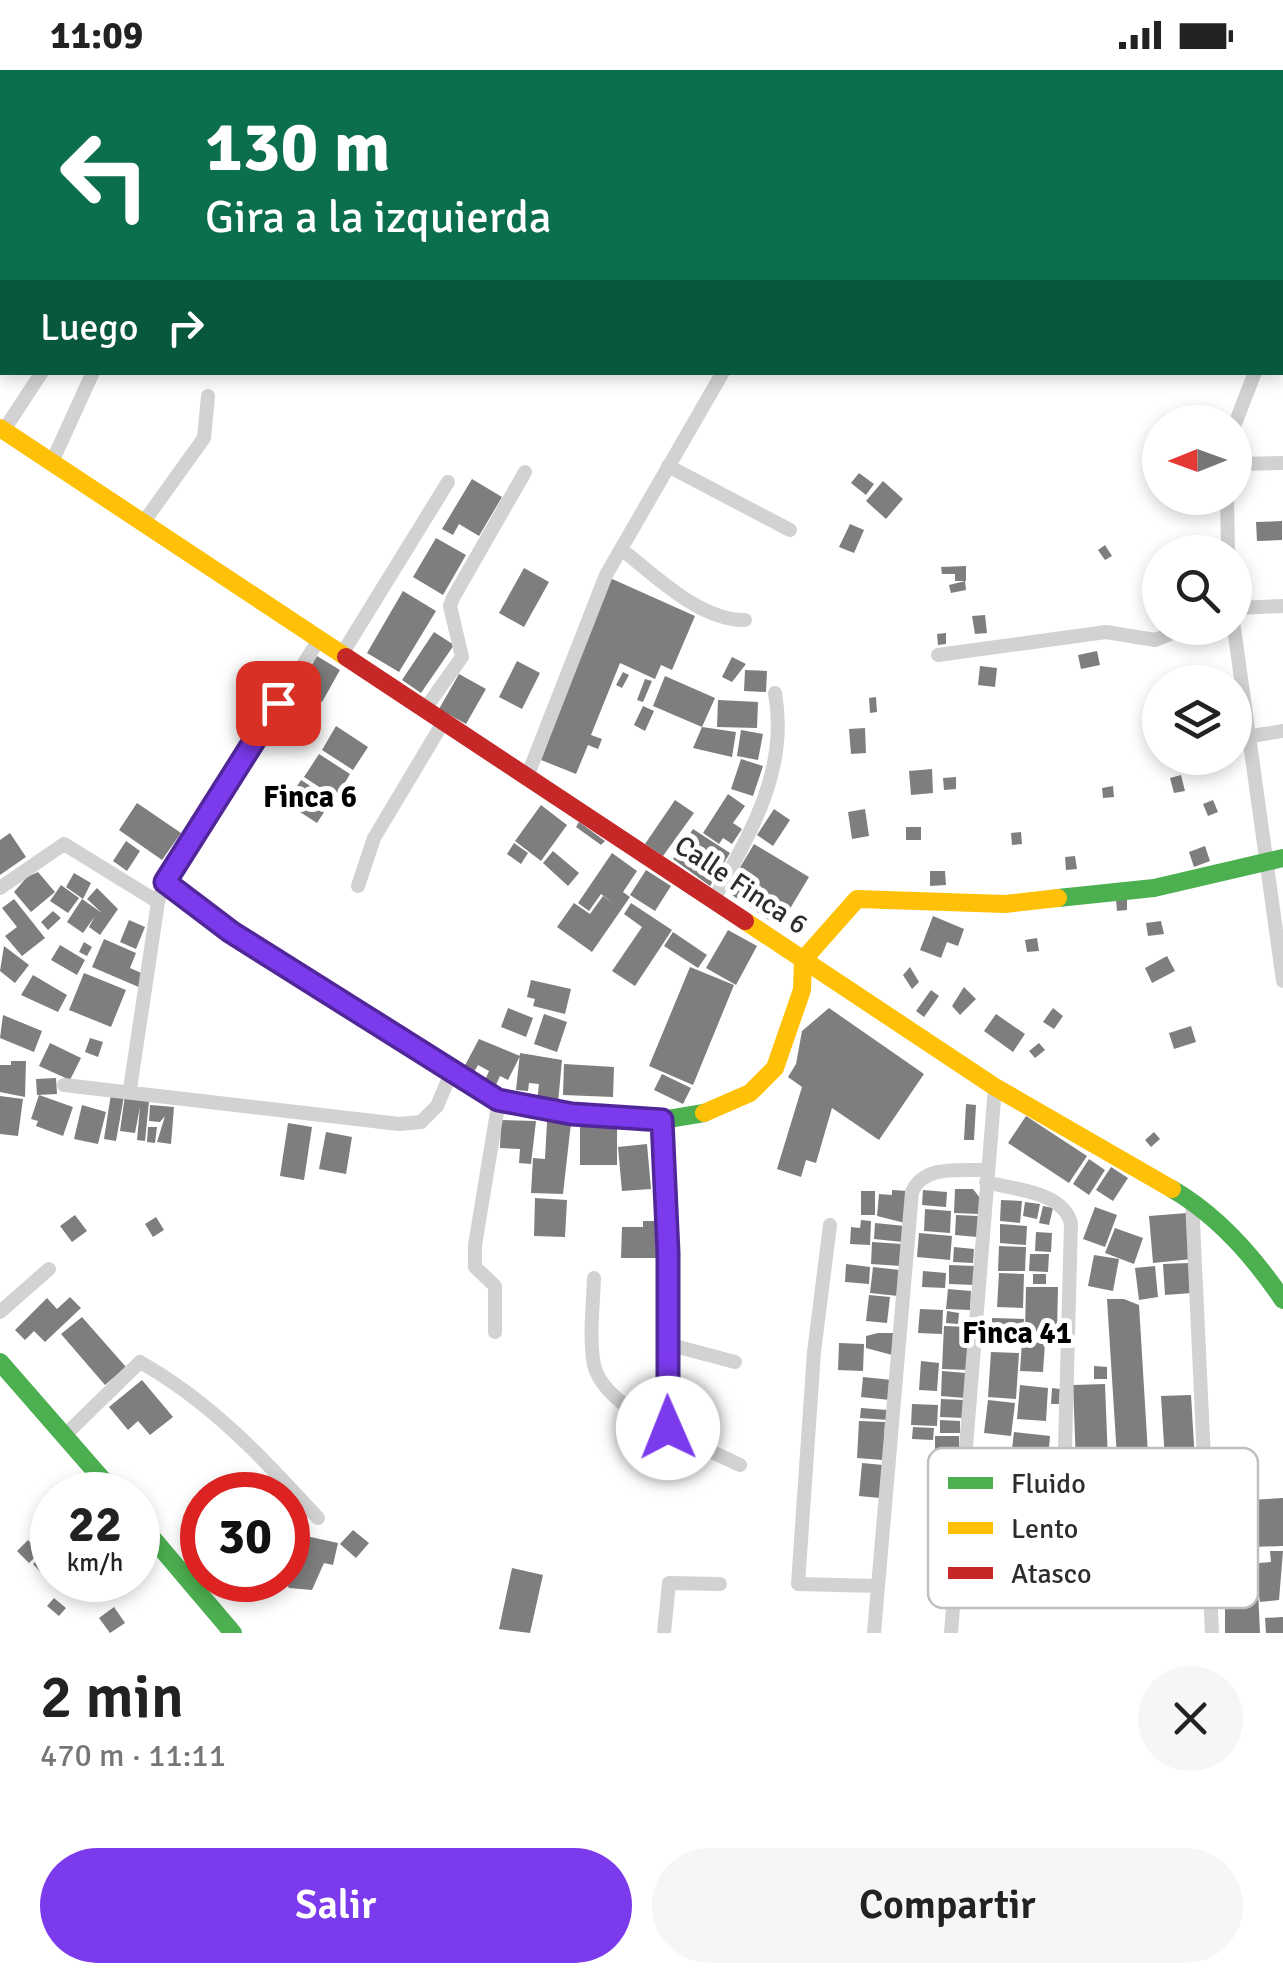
<!DOCTYPE html>
<html lang="es">
<head>
<meta charset="utf-8">
<style>
  :root { --surface:#fff; --page:#f6f6f6; --text:#222; --muted:#767676; --accent:#7c3aed }
  body { margin:0; font-family:Signika,sans-serif; background:var(--page); color:var(--text); height:100vh; display:flex; flex-direction:column; font-size:38px; white-space:nowrap }
  * { box-sizing:border-box; margin:0 }
  p { font-size:32px; color:var(--muted) }
  .icon { flex:none; width:55px; height:55px; fill:none; stroke:currentColor; stroke-width:2; stroke-linecap:round; stroke-linejoin:round }
  .map { position:relative; height:1563px; overflow:hidden }
  .details { display:flex; flex-direction:column; background:var(--surface); flex:1 }
  .details>* { flex:none }
  .banner { position:absolute; left:0px; top:0px; width:1285px; height:305px; box-shadow:0 5px 15px #0003; background:#0b6e4f; color:#fff; overflow:hidden }
  .needle { width:65px; rotate:269deg }
  .fabs { position:absolute; left:1142px; top:335px; display:grid; gap:20px }
  .fabs a { display:grid; place-items:center; width:110px; height:110px; border-radius:50%; background:var(--surface); box-shadow:0 5px 15px #0003; font-size:50px }
  .speed { position:absolute; left:30px; top:1402px; display:flex; gap:20px; font-size:50px; font-weight:700; text-align:center }
  .speed>* { display:grid; place-content:center; width:130px; height:130px; border-radius:50%; background:var(--surface); box-shadow:0 5px 15px #0003; line-height:1 }
  .speed small { font-size:25px; font-weight:400 }
  .speed .limit { border:15px solid #d22; background:#fff; color:#111 }
  .pin { position:absolute; display:grid; place-items:center; width:85px; height:85px; color:#fff; margin:-42px; border-radius:20px; box-shadow:0 5px 15px #0006 }
  .me { position:absolute; width:110px; margin:-55px; rotate:359deg; stroke-linejoin:round; filter:drop-shadow(0 0 8px #0008) }
  .turn { display:flex; align-items:center; gap:35px; height:210px; padding:0 40px; font-size:45px }
  .turn .icon { width:130px; height:130px; stroke-width:2.5 }
  .turn b { display:block; font-size:70px; line-height:85px }
  .then { display:flex; align-items:center; height:95px; padding:0 40px; background:#0003; gap:20px; font-size:38px }
  .round { display:grid; place-items:center; flex:none; width:105px; height:105px; border-radius:52px; background:var(--page) }
  .summary { display:flex; align-items:center; justify-content:space-between; height:170px; padding:0 40px }
  h1 { font-size:60px; font-weight:600; line-height:75px }
  .button { display:flex; gap:20px; margin-top:auto; padding:20px 40px }
  .button a { flex:1; height:115px; border-radius:60px; background:var(--accent); color:#fff; font-size:40px; font-weight:600; line-height:115px; text-align:center }
  .button a+a { background:var(--page); color:var(--text) }
  .status { display:flex; justify-content:space-between; align-items:center; height:70px; padding:0 50px; background:var(--surface); direction:ltr }
  .status svg { height:28px; fill:currentColor }
  .map>svg:first-child { display:block }
</style>
</head>
<body>
<div class="status"><b>11:09</b><svg viewBox="0 0 49 12"><path d="M0 12V9h3v3zM5 12V6h3v6zM10 12V3h3v9zM15 12V0h3v12zM26 1h20v11H26zM47 4h2v5h-2z"/></svg></div>
<div class="map">
<svg width="1283" height="1563" viewBox="0 0 1283 1563">
  <rect width="100%" height="100%" fill="#fff"/>
  <path fill="#f0f3eb" d="M507,0H1283V160L1282,2Z"/>
  <g fill="none" stroke-linecap="round" stroke-linejoin="round">
    <path stroke="#d9e9ef" stroke-width="28" d="M646,0L652,2
      M1282,59H1283"/>
  </g>
  <path fill="#7e7e7e" d="M859,403L874,414L866,425L851,413Z
    M472,409L502,427L479,466L459,454L453,465L442,459Z
    M883,411L903,429L886,449L866,431Z
    M1282,451V470L1257,471L1256,452Z
    M850,454L864,460L854,483L839,477Z
    M436,468L466,485L443,525L413,507Z
    M1105,475L1112,486L1105,490L1098,480Z
    M966,496V511H955V504H942L941,497Z
    M524,498L549,512L524,557L499,543Z
    M610,508L695,546L672,600L661,595L655,609L620,593L591,665L602,669L598,679L588,675L576,704L541,690Z
    M965,511L966,520L951,523L949,515Z
    M403,521L436,541L399,602L367,583Z
    M985,545L987,563L975,564L972,546Z
    M434,562L454,575L421,623L402,610Z
    M946,563V574L938,575L937,564Z
    M1097,581L1100,595L1081,599L1078,585Z
    M317,586L340,600L322,632L298,618Z
    M732,587L746,594L732,612L722,607Z
    M517,591L540,603L522,639L499,627Z
    M980,596L997,598L995,617L978,615Z
    M745,600L767,601L766,622L744,621Z
    M623,602L629,605L622,618L616,615Z
    M459,604L486,619L466,654L439,639Z
    M665,606L715,628L702,657L653,636Z
    M645,609L652,611L643,632L637,630Z
    M876,627L877,642L870,643L869,628Z
    M718,630L758,632L757,658L717,657Z
    M643,636L654,641L645,661L634,655Z
    M336,656L368,677L353,700L322,680Z
    M702,657L736,662L732,687L693,678Z
    M865,658L866,683L851,684L849,659Z
    M741,660L763,664L758,690L737,686Z
    M319,684L350,704L336,728L304,707Z
    M741,689L763,696L753,726L731,719Z
    M932,699L933,723L911,725L909,701Z
    M1181,705L1185,721L1174,723L1170,708Z
    M956,707V719L944,720L943,708Z
    M301,710L332,730L317,753L286,733Z
    M1113,716L1114,727L1103,728L1102,718Z
    M728,724L745,736L733,753L742,759L732,774L723,768L719,774L703,763Z
    M675,730L694,743L663,786L645,774Z
    M1213,730L1218,742L1208,746L1203,734Z
    M137,733L181,763L162,790L119,760Z
    M541,735L567,755L541,791L515,771Z
    M774,739L790,750L773,776L757,765Z
    M865,739L869,766L852,769L848,742Z
    M579,752L605,771L601,775L576,757Z
    M906,757H921V770H906Z
    M693,759L730,783L710,816L673,789Z
    M1021,762L1022,774L1012,775L1011,763Z
    M10,763L26,787L0,805V770Z
    M126,771L140,781L127,801L113,791Z
    M514,773L528,783L521,794L507,784Z
    M754,774L809,807L779,857L726,821Z
    M1205,776L1210,791L1194,797L1189,782Z
    M553,781L579,803L568,816L543,793Z
    M612,783L637,801L623,822L630,827L592,882L557,857L574,833L590,844L603,826L615,835L601,824L589,841L578,833Z
    M1075,786L1077,799L1066,800L1065,787Z
    M646,800L671,816L655,841L630,825Z
    M930,801H945L946,815L930,816Z
    M38,802L55,822L31,842L14,822L27,807Z
    M74,803L91,813L83,829L66,817Z
    M61,815L79,828L68,843L50,831Z
    M97,818L118,839L100,865L89,857L95,846L83,863L67,852L82,829L102,843L87,829Z
    M14,829L45,868L22,886L5,866L17,857L2,838Z
    M1116,830H1127V840L1117,841Z
    M631,833L672,860L635,916L612,901L642,857L624,844Z
    M53,841L61,848L48,860L41,852Z
    M933,846L964,859L958,876L947,872L941,888L920,880Z
    M129,850L145,857L136,879L120,872Z
    M1161,851L1164,864L1148,866L1146,853Z
    M728,860L757,876L736,915L706,898Z
    M673,862L707,885L698,898L664,876Z
    M1037,868L1039,881L1027,882L1025,870Z
    M104,869L136,883L130,898L146,905L141,918L92,897Z
    M84,872L92,877L87,886L79,882Z
    M60,875L85,890L77,905L51,890Z
    M4,876L29,895L15,913L0,901Z
    M1167,886L1175,901L1152,913L1145,898Z
    M690,897L734,915L693,1015L649,996Z
    M910,897L919,912L912,919L903,905Z
    M84,903L126,920L111,957L69,940Z
    M33,905L67,925L58,942L21,925Z
    M531,910L571,919L565,944L533,936L535,929L527,927Z
    M964,917L976,929L960,945L952,936Z
    M931,920L939,926L924,947L916,941Z
    M508,938L533,948L526,967L501,957Z
    M829,938L924,1004L879,1070L832,1038L816,1093L806,1090L801,1107L777,1099L802,1017L788,1007L796,994L802,961Z
    M1053,938L1063,946L1054,959L1043,952Z
    M544,944L567,952L557,982L534,974Z
    M996,944L1025,964L1013,982L984,961Z
    M3,945L42,961L34,982L0,968Z
    M1191,956L1196,972L1174,979L1169,963Z
    M90,968L103,972L98,987L85,982Z
    M479,969L520,986L508,1010L500,1006L496,1015L485,1010L489,1001L478,995L473,1004L463,999Z
    M50,973L81,988L70,1010L39,996Z
    M1039,973L1045,980L1035,988L1029,981Z
    M520,983L562,990L558,1033L537,1031L539,1014L529,1013L528,1021L516,1020Z
    M11,991H26L25,1027L0,1022V995H11Z
    M564,994L614,997L613,1027L563,1025Z
    M662,1004L691,1018L683,1034L654,1020Z
    M56,1008L57,1024L37,1025L36,1009Z
    M111,1024L124,1026L116,1071L104,1069Z
    M39,1025L73,1037L63,1066L36,1056L38,1051L31,1049Z
    M125,1025L149,1031L145,1071L137,1070L140,1037L135,1063L120,1061Z
    M0,1026L23,1029L18,1066L0,1064Z
    M966,1034L976,1035L974,1070H964Z
    M82,1035L106,1042L98,1074L74,1069Z
    M150,1035L174,1037L171,1074L157,1072L165,1046L160,1052L149,1051Z
    M1026,1046L1087,1086L1069,1113L1008,1073Z
    M501,1050L536,1051L531,1094L519,1093L520,1079L500,1078Z
    M547,1052L571,1053L563,1124L531,1123L533,1088L545,1089Z
    M580,1052L617,1053V1095H580Z
    M288,1053L312,1057L304,1110L280,1106Z
    M148,1057H157L155,1073L147,1072Z
    M326,1062L352,1067L346,1104L319,1099Z
    M1154,1062L1160,1069L1151,1077L1145,1070Z
    M647,1074L651,1119L622,1121L618,1077Z
    M1089,1089L1105,1100L1089,1125L1073,1114Z
    M1111,1097L1128,1108L1113,1131L1096,1120Z
    M955,1119H973L980,1128L979,1144L954,1143Z
    M892,1120L908,1121L905,1153L877,1146L879,1124L892,1125Z
    M923,1120L947,1122L946,1137L922,1135Z
    M861,1121H875V1145H861Z
    M535,1128L567,1130L565,1167L534,1166Z
    M1001,1130L1022,1131L1020,1153L1000,1151Z
    M1025,1132L1040,1134L1037,1149L1023,1146Z
    M1043,1136L1053,1138L1049,1155L1039,1153Z
    M1095,1137L1117,1145L1105,1177L1083,1169Z
    M925,1139L951,1141L950,1163L924,1161Z
    M1187,1143L1192,1189L1153,1193L1149,1146Z
    M75,1145L87,1161L72,1172L60,1156Z
    M956,1145L978,1146L977,1167L955,1165Z
    M156,1147L164,1160L153,1167L145,1154Z
    M861,1150L871,1151L870,1175L850,1174L851,1157L860,1158Z
    M643,1151H663V1188H621L622,1157H643Z
    M875,1153L905,1156L903,1172L874,1169Z
    M1000,1154L1027,1156L1026,1175L1000,1173Z
    M1115,1158L1143,1168L1134,1194L1105,1183Z
    M1036,1162L1052,1163L1051,1182L1035,1181Z
    M919,1163L952,1166L950,1190L917,1187Z
    M872,1172L902,1174L901,1196L871,1194Z
    M999,1176L1026,1177L1025,1201H998Z
    M954,1177L974,1179L973,1193L953,1192Z
    M1030,1184H1049L1048,1202L1029,1201Z
    M1094,1185L1119,1189L1113,1221L1088,1216Z
    M1190,1193L1192,1223L1165,1225L1163,1194Z
    M846,1194L870,1197L869,1214L845,1212Z
    M949,1195L975,1196V1215L949,1214Z
    M1155,1196L1158,1227L1139,1230L1135,1198Z
    M873,1197L900,1200L898,1226L870,1223Z
    M923,1201L946,1203L945,1218L922,1217Z
    M999,1203L1024,1204L1023,1238L997,1237Z
    M1033,1204H1046V1214H1033Z
    M1026,1217H1058L1057,1262H1025Z
    M948,1219L971,1221L970,1240L946,1239Z
    M869,1225L890,1227L887,1253L866,1251Z
    M70,1227L81,1238L45,1272L34,1261L25,1270L15,1260L47,1228L57,1239Z
    M1107,1229H1124L1139,1235L1150,1417L1119,1419Z
    M920,1239L943,1240L942,1264L918,1263Z
    M947,1241L959,1243L958,1254L946,1253Z
    M82,1247L126,1297L105,1315L61,1264Z
    M992,1248L1024,1249L1023,1268L992,1267Z
    M944,1256L969,1257L968,1300L942,1299Z
    M878,1263H893L892,1285L866,1278V1266Z
    M1022,1271L1045,1273L1043,1302L1020,1301Z
    M839,1273L864,1274L863,1301L838,1300Z
    M991,1282L1019,1283L1016,1329L988,1327Z
    M921,1291L939,1293L937,1321L919,1320Z
    M1094,1296L1107,1297V1309H1094Z
    M942,1301L966,1303L965,1328L941,1326Z
    M863,1307L892,1310L890,1330L861,1327Z
    M142,1310L173,1347L150,1365L138,1351L128,1360L109,1337Z
    M1105,1314L1109,1418L1077,1419L1073,1315Z
    M1020,1315L1048,1318L1046,1351L1017,1349Z
    M1052,1318L1060,1319L1059,1334H1051Z
    M1191,1325L1199,1458L1128,1462L1126,1426L1167,1423L1161,1326Z
    M941,1329L964,1330V1348L940,1347Z
    M988,1330L1015,1333L1011,1366L984,1363Z
    M912,1334L938,1335L937,1356L911,1355Z
    M861,1338L888,1340V1350L860,1348Z
    M940,1350L960,1351V1363H940Z
    M859,1351L885,1352L883,1390L857,1388Z
    M913,1357L934,1358L933,1370L912,1369Z
    M1014,1362L1050,1366L1047,1400L1029,1398L1030,1390L1011,1388Z
    M935,1366H959V1383H935Z
    M862,1393L883,1395L880,1428L859,1426Z
    M1283,1428V1476L1222,1478L1219,1446L1225,1445L1224,1435L1248,1433L1251,1447L1250,1430Z
    M353,1460L369,1473L356,1488L340,1474Z
    M297,1464L338,1473L333,1495L324,1493L312,1520L289,1518L286,1513Z
    M28,1470L40,1482L29,1493L17,1481Z
    M1270,1481H1283L1279,1530L1260,1532L1258,1520L1260,1563H1225V1496L1271,1492Z
    M46,1483L52,1490V1501L45,1507L33,1494Z
    M512,1498L543,1505L530,1563L499,1559Z
    M84,1510L92,1516L81,1528L74,1521Z
    M54,1528L66,1538L59,1546L47,1536Z
    M114,1537L125,1553L110,1563L99,1548Z
    M1283,1547V1563H1266L1265,1548Z"/>
  <g fill="none" stroke-linecap="round" stroke-linejoin="round">
    <path stroke="#d2d2d2" stroke-width="14" d="M181,0L185,2
      M148,2L150,0
      M419,2L421,0
      M0,124L2,121
      M1282,265L1283,264
      M1235,354L1255,302
      M4,360L42,302
      M52,392L93,302
      M1235,394L1283,393
      M668,396L790,460
      M1227,428L1228,482
      M143,453L204,368L208,326
      M621,479C656,506 700,551 745,550
      M1235,538L1283,536
      M1234,558L1283,911
      M342,584L448,412
      M938,585L1106,562L1155,570L1185,558
      M425,639L462,587L450,536L453,528L525,402
      M1251,666L1283,661
      M527,707L606,505L723,302
      M358,816L374,768L444,651
      M0,818L64,774L158,832
      M714,829C750,763 789,701 775,623
      M64,1015L399,1054L421,1052L437,1036L451,1003
      M130,1019L158,832L165,811L320,568
      M662,1050L668,1183V1358
      M986,1112C1015,1120 1062,1121 1071,1153L1062,1490
      M1192,1130L1212,1563
      M830,1155L814,1282L798,1514L877,1516
      M594,1208C593,1236 589,1268 594,1295C605,1342 699,1374 740,1395
      M0,1242L49,1199
      M495,1262V1216L475,1197V1175L499,1030
      M667,1274L735,1292
      M65,1365L140,1292C211,1332 264,1389 318,1448
      M1209,1483L1250,1481
      M954,1517L1001,1519L1028,1511L1085,1478L1208,1461
      M664,1563L669,1513L720,1514
      M874,1563L912,1122C924,1094 961,1101 987,1100
      M951,1563L995,1017"/>
    <path stroke="#4caf50" stroke-width="18" d="M165,811L231,862L499,1030L572,1044L662,1050L704,1043
      M1058,828L1154,818L1283,788
      M1172,1119C1217,1145 1254,1187 1283,1230
      M0,1292L116,1425
      M138,1451L233,1563"/>
    <path stroke="#ffc107" stroke-width="18" d="M0,358L346,587
      M745,851L995,1017L1172,1119
      M704,1043L750,1023L775,998L802,920L803,890L857,829L1005,834L1058,828"/>
    <path stroke="#c62828" stroke-width="18" d="M346,587L745,851"/>
  </g>
  <g fill="none" stroke-linecap="round" stroke-linejoin="round">
    <defs>
      <path id="route" d="M278,633L165,812L231,862L498,1030L572,1044L662,1050L668,1183V1358"/>
    </defs>
    <use href="#route" stroke="#51269a" stroke-width="25"/>
    <use href="#route" stroke="#7c3aed" stroke-width="18"/>
  </g>
  <g text-anchor="middle" dominant-baseline="central" stroke-width="10" stroke-linejoin="round" paint-order="stroke">
    <g font-size="28" fill="#2d2d2d" stroke="#fff">
      <text transform="translate(741 815) rotate(34)">Calle Finca 6</text>
    </g>
    <g font-size="30" font-weight="bold" fill="#000" stroke="#fff">
      <text x="310" y="727">Finca 6</text>
      <text x="1017" y="1263">Finca 41</text>
    </g>
  </g>
  <rect x="928" y="1378" width="330" height="160" rx="15" fill="#fff" stroke="#c0c0c0" stroke-width="2.5"/>
  <rect x="948" y="1407" width="45" height="12" fill="#4caf50"/>
  <rect x="948" y="1452" width="45" height="12" fill="#ffc107"/>
  <rect x="948" y="1497" width="45" height="12" fill="#c62828"/>
  <g font-size="28" fill="#2d2d2d">
    <text x="1011" y="1423">Fluido</text>
    <text x="1011" y="1468">Lento</text>
    <text x="1011" y="1513">Atasco</text>
  </g>
</svg>
<div class="fabs">
<a><svg class="needle" viewBox="-14 -14 28 28"><path d="M0-13l5 13h-10z" fill="#e53935"/><path d="M0 13l5-13h-10z" fill="#767676"/></svg></a>
<a><svg class="icon" aria-label="search" viewBox="0 0 24 24"><circle cx="10" cy="10" r="6"/><path d="M15 15l6 6"/></svg></a>
<a><svg class="icon" aria-label="layers" viewBox="0 0 24 24"><path d="M12 4l9 5-9 5-9-5zM3 14l9 5 9-5"/></svg></a>
</div>
<div class="speed"><div>22<small>km/h</small></div><div class="limit">30</div></div>
<div class="pin" style="left:278px;top:633px;background:#d93025"><svg class="icon" aria-label="arrive" viewBox="0 0 24 24"><path d="M6 21V4h12l-3 4 3 4H6"/></svg></div>
<svg class="me" style="left:668px;top:1358px" viewBox="-20 -20 40 40"><circle r="19" fill="#fff"/><path d="M0-13L10 11 0 6-10 11z" fill="#7c3aed"/></svg>
<div class="banner">
<div class="turn"><svg class="icon" aria-label="left" viewBox="0 0 24 24"><path d="M17 20v-9H6M10 6l-5 5 5 5"/></svg><div><b>130 m</b>Gira a la izquierda</div></div>
<div class="then">Luego<svg class="icon" aria-label="right" viewBox="0 0 24 24"><path d="M7 20v-9h11M14 6l5 5-5 5"/></svg></div>
</div>
</div>
<section class="details">
<div class="summary"><div><h1>2 min</h1><p>470 m · 11:11</p></div><a class="round"><svg class="icon" aria-label="close" viewBox="0 0 24 24"><path d="M6 6l12 12M18 6L6 18"/></svg></a></div>
<div class="button"><a>Salir</a><a>Compartir</a></div>
</section>
</body>
</html>
